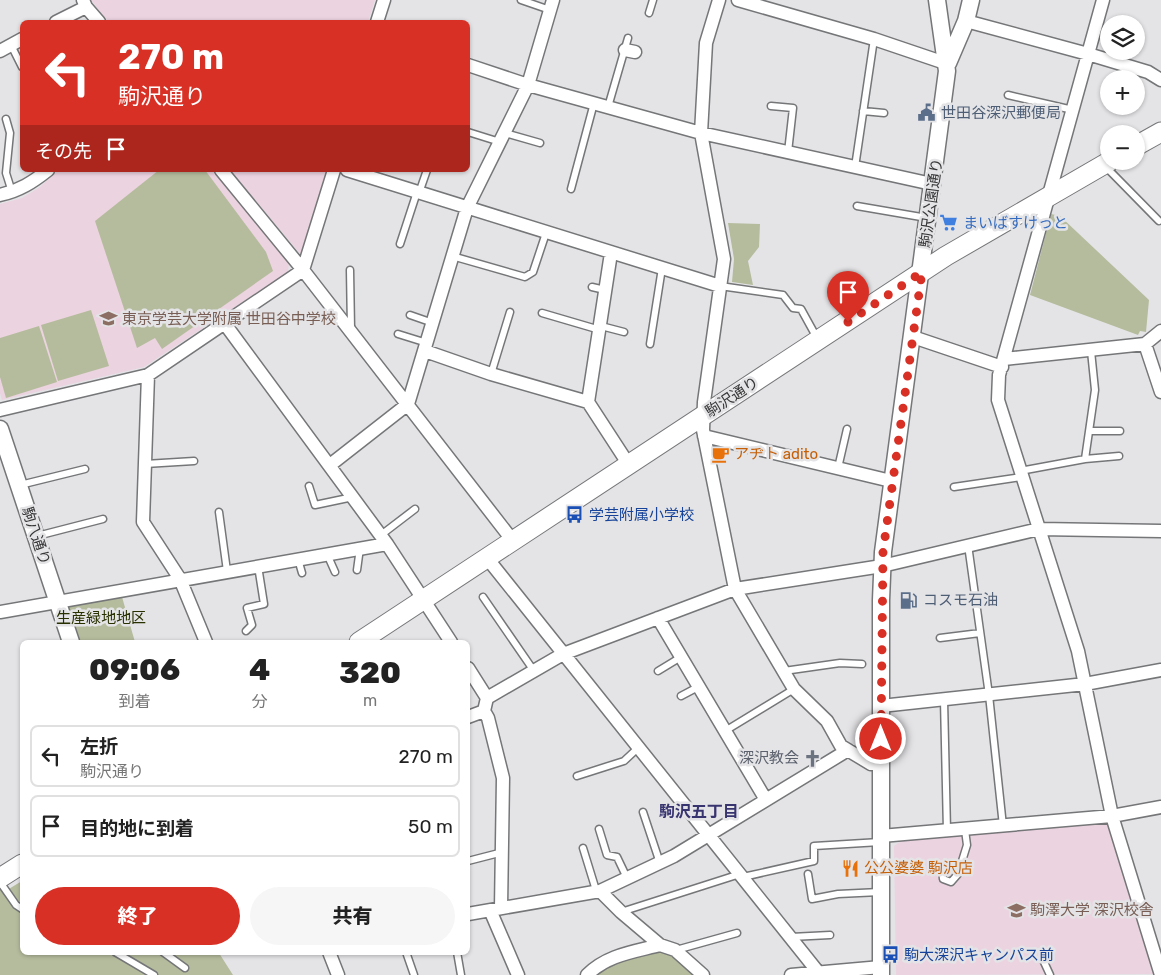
<!DOCTYPE html>
<html lang="ja">
<head>
<meta charset="utf-8">
<style>
  :root { --surface:#fff; --page:#f6f6f6; --text:#222; --muted:#767676; --line:#e0e0e0; --accent:#d93025 }
  body { margin:0; font-family:Rubik,"Noto Sans JP",sans-serif; background:var(--page); color:var(--text); height:100vh; display:flex; flex-direction:column; font-size:19px; white-space:nowrap }
  * { box-sizing:border-box; margin:0 }
  p { font-size:16px; color:var(--muted) }
  .icon { flex:none; width:28px; height:28px; fill:none; stroke:currentColor; stroke-width:2; stroke-linecap:round; stroke-linejoin:round }
  .map { position:relative; flex:1; overflow:hidden }
  .drawer { position:absolute; left:20px; top:640px; width:450px; height:315px; display:flex; flex-direction:column; background:var(--surface); border-radius:8px; box-shadow:0 1px 4px #0004 }
  .drawer>* { flex:none }
  .banner { position:absolute; left:20px; top:20px; width:450px; height:152px; border-radius:8px; box-shadow:0 1px 4px #0004; background:#d93025; color:#fff; overflow:hidden }
  .tools { position:absolute; left:1100px; top:15px; display:grid; gap:10px }
  .tools a { display:grid; place-items:center; width:45px; height:45px; border-radius:50%; background:var(--surface); box-shadow:0 1px 4px #0004; font-size:25px }
  .pin { position:absolute; display:grid; place-items:center; width:42px; height:42px; color:#fff; margin:-51px -21px; border-radius:50% 50% 50% 0; rotate:-45deg; box-shadow:0 0 5px #0007 }
  .pin .icon { rotate:45deg }
  .me { position:absolute; width:55px; margin:-28px; rotate:0deg; stroke-linejoin:round; filter:drop-shadow(0 0 4px #0008) }
  .turn { display:flex; align-items:center; gap:18px; height:105px; padding:0 15px; font-size:22px }
  .turn .icon { width:65px; height:65px; stroke-width:2.5 }
  .turn b { display:block; font-size:35px; line-height:42px }
  .then { display:flex; align-items:center; height:48px; padding:0 15px; background:#0003; gap:10px; font-size:19px }
  .eta { display:flex; justify-content:space-evenly; align-items:center; height:85px; text-align:center }
  .eta b { font-size:30px; font-weight:800; line-height:35px }
  .action { display:flex; gap:10px; margin-top:auto; padding:10px 15px }
  .action a { flex:1; height:58px; border-radius:30px; background:var(--accent); color:#fff; font-size:20px; font-weight:800; line-height:58px; text-align:center }
  .action a+a { background:var(--page); color:var(--text) }
  ul { padding:0; list-style:none }
  li { display:flex; align-items:center; gap:15px; height:62px; margin:0 10px 8px; padding:0 5px; border:2px solid var(--line); border-radius:8px }
  li div { flex:1 }
  li b { display:block; font-size:19px }
  li em { font-style:normal }
  .map>svg:first-child { display:block }
</style>
</head>
<body>
<div class="map">
<svg width="1161" height="975" viewBox="0 0 1161 975">
  <rect width="100%" height="100%" fill="#e4e4e7"/>
  <path fill="#ebd3df" d="M91,0H375L368,22H108Z
    M58,170H214L289,262L288,272L144,367L2,400L0,393V204L22,198L40,187Z
    M230,170H326L302,256Z
    M1111,823L1154,974L896,975L894,846L901,841Z"/>
  <path fill="#b5bc9d" d="M159,170H205L266,252L273,271L162,349L155,338L137,348L95,221Z
    M1051,214L1060,216L1149,300L1146,332L1140,331L1138,335L1030,295Z
    M728,223L760,224L759,247L748,261L753,285L732,282L734,259Z
    M91,310L109,366L58,381L41,325Z
    M39,326L57,382L6,398L0,377V338Z
    M120,590L135,642H71L57,600Z
    M22,881V952L219,953L233,975H0V888L7,890Z
    M659,951L678,957L697,975H591L612,961Z"/>
  <g fill="none" stroke-linecap="round" stroke-linejoin="round">
    <defs>
      <path id="service" d="M521,0L550,10
        M649,13L653,0
        M11,45L22,67
        M1008,95L1073,110
        M771,106L793,108L788,152
        M608,107L628,38
        M863,111L884,113
        M6,119L10,133L6,173L12,192
        M468,132L500,142
        M505,133L540,143
        M1105,166L1159,221
        M855,167L874,39
        M571,189L594,103
        M419,193L427,170
        M857,206L927,218
        M400,244L417,192
        M452,256L525,277L533,272L546,233
        M350,270L351,329
        M720,286L783,295L793,308L801,309L817,338
        M592,287L605,290
        M542,313L600,330
        M410,315L433,323
        M601,326L624,332
        M398,334L427,343
        M650,344L662,268
        M491,374L510,312
        M1090,431H1120
        M1085,459L1119,456
        M145,464L194,461
        M838,468L847,429
        M1020,471L1085,459L1095,390L1091,351
        M20,485L85,469
        M309,486L315,505L353,497
        M954,487L1021,477
        M219,512L227,571
        M381,535L415,509
        M37,536L103,519
        M968,545L989,695L1003,826
        M327,554L335,572
        M298,559L302,573
        M357,570L360,548
        M483,597L534,671
        M246,631L252,625L247,608L264,604L258,566
        M940,638L980,633
        M658,671L681,657
        M784,671L840,663L862,664
        M681,696L698,687
        M944,700L947,831
        M725,731L794,689
        M577,776L624,761L639,747
        M643,812L660,863
        M599,829L607,855L617,857L627,878
        M583,848L595,887L599,890
        M468,861L503,852
        M960,866H948L942,869L943,879L951,882L958,874L967,845L965,830
        M808,874L812,899L838,894L880,892
        M743,877L814,861V846L880,842
        M0,882L16,905L22,909
        M621,912L740,874
        M791,937L830,935
        M676,950L737,933
        M115,952L154,975
        M163,952L185,968
        M406,952L414,975
        M457,952L461,975
        M1044,962L1050,975"/>
      <path id="minor" d="M83,0L86,7L99,22
        M719,0L706,43L701,133L724,259L704,402L703,430L735,589L794,689L827,721L841,746L871,764H881
        M738,0L874,39L948,64
        M1103,0L999,375L998,400L1078,651L1112,816L1161,975
        M966,21L1088,54L1148,72L1161,80
        M56,22L86,7
        M377,22L384,0
        M625,50L635,52
        M0,51L22,39
        M468,65L528,85L701,133L932,184
        M221,170L303,270L513,541
        M347,170L720,286
        M0,195C19,191 33,182 48,170
        M225,324L387,544L451,642
        M913,337L1002,367
        M1145,344L1161,392
        M425,351L491,374L588,402L629,465
        M1004,359L1145,344L1161,331
        M148,375L143,522L180,579L206,642
        M588,402L611,253
        M0,410L148,375L303,270L334,170
        M704,436L891,481
        M330,465L408,404L467,208L528,85L553,0
        M487,558L818,972
        M0,612L387,544
        M658,618L766,800
        M468,668L487,698L484,711L488,718L503,778L501,908
        M487,698L563,654L735,589L882,566L1039,529L1161,531
        M881,706L1085,684L1161,670
        M468,717L484,711
        M881,836L1112,816L1161,807
        M600,891L621,912L660,945L675,950L703,975
        M490,910L518,975
        M468,914L600,891L674,856L848,750
        M329,952L338,975
        M587,975C607,955 633,952 660,945
        M791,975L881,967"/>
      <path id="tertiary" d="M948,63L966,21L971,0
        M0,429L71,642
        M881,975V600L883,552L947,71L937,0"/>
      <path id="secondary" d="M1136,146L1161,132
        M359,642L946,256L1110,161
        M0,878L22,864"/>
    </defs>
    <use href="#service" stroke="#757678" stroke-width="9"/>
    <use href="#minor" stroke="#757678" stroke-width="15"/>
    <use href="#tertiary" stroke="#757678" stroke-width="19"/>
    <use href="#secondary" stroke="#757678" stroke-width="21"/>
    <use href="#service" stroke="#fff" stroke-width="6"/>
    <use href="#minor" stroke="#fff" stroke-width="12"/>
    <use href="#tertiary" stroke="#fff" stroke-width="16"/>
    <use href="#secondary" stroke="#fff" stroke-width="19"/>
  </g>
  <g fill="none" stroke-linecap="round" stroke-linejoin="round">
    <path stroke="#d93025" stroke-width="9" stroke-dasharray="0 16.2" d="M848,322L922,272L883,552L881,739"/>
  </g>
  <defs>
    <symbol id="civic-bare" viewBox="-9 -9 18 18"><path d="M-.6-6.5H3V-4.5H.6V-3L4-1V1h2V6H-6V1h2V-1L-.6-3ZM-1.2 2.5V6h2.4V2.5Z" fill="#5c6f8a" stroke="#e4e4e7" stroke-width="2.5" paint-order="stroke"/></symbol>
    <symbol id="supermarket-bare" viewBox="-9 -9 18 18"><path d="M-6-5.5h2.5l.6 2H6L4.5 2H-2.5L-4.4-4H-6ZM-1.5 3.2a1.3 1.3 0 1 0 .1 0ZM3 3.2a1.3 1.3 0 1 0 .1 0Z" fill="#3f7fe0" stroke="#e4e4e7" stroke-width="2.5" paint-order="stroke"/></symbol>
    <symbol id="school-bare" viewBox="-9 -9 18 18"><path d="M0-5L7-2L0 1L-7-2ZM-4 1L0 2.5L4 1V4Q0 6-4 4Z" fill="#8d6e63" stroke="#e4e4e7" stroke-width="2.5" paint-order="stroke"/></symbol>
    <symbol id="cafe-bare" viewBox="-9 -9 18 18"><path d="M-5.5-4.5H6V0H3Q3 3.5 0 3.5H-2.5Q-5.5 3.5-5.5 0ZM3-3.2v2h1.7v-2ZM-6 4.5H4V6H-6Z" fill="#e8710a" stroke="#e4e4e7" stroke-width="2.5" paint-order="stroke"/></symbol>
    <symbol id="bus-bare" viewBox="-9 -9 18 18"><path d="M-5-6H5V4H4V6H2V4H-2V6H-4V4H-5ZM-3.5-4V0h7V-4ZM-3.5 1.2v1.5H-2V1.2ZM2 1.2v1.5H3.5V1.2Z" fill="#1a4fb4" stroke="#e4e4e7" stroke-width="2.5" paint-order="stroke"/></symbol>
    <symbol id="fuel-bare" viewBox="-9 -9 18 18"><path d="M-5.5-6h7V0h2V4h1.3V-2.5L3-4.5l.8-.8L6-3V5H2.5V1h-1V6h-7ZM-4.2-4.7v3.2H.2V-4.7Z" fill="#5c6f8a" stroke="#e4e4e7" stroke-width="2.5" paint-order="stroke"/></symbol>
    <symbol id="church-bare" viewBox="-9 -9 18 18"><path d="M-1.2-6h2.4v3.5h3.3v2.4h-3.3V6h-2.4V-.1h-3.3v-2.4h3.3Z" fill="#6b7280" stroke="#e4e4e7" stroke-width="2.5" paint-order="stroke"/></symbol>
    <symbol id="restaurant-bare" viewBox="-9 -9 18 18"><path d="M-5-6h1v4h1v-4h1v4h1v-4h1v5L-1.5 .5V6h-2V.5L-5-1ZM5-6V6H3V1.5H1.5Q1.5-4 5-6Z" fill="#e8710a" stroke="#e4e4e7" stroke-width="2.5" paint-order="stroke"/></symbol>
    <symbol id="university-bare" viewBox="-9 -9 18 18"><path d="M0-5L7-2L0 1L-7-2ZM-4 1L0 2.5L4 1V4Q0 6-4 4Z" fill="#8d6e63" stroke="#e4e4e7" stroke-width="2.5" paint-order="stroke"/></symbol>
  </defs>
  <g fill-rule="evenodd">
    <use href="#civic-bare" x="914" y="100" width="25" height="25"/>
    <use href="#supermarket-bare" x="936" y="210" width="25" height="25"/>
    <use href="#school-bare" x="96" y="306" width="25" height="25"/>
    <use href="#cafe-bare" x="708" y="442" width="25" height="25"/>
    <use href="#bus-bare" x="562" y="502" width="25" height="25"/>
    <use href="#fuel-bare" x="896" y="588" width="25" height="25"/>
    <use href="#church-bare" x="800" y="746" width="25" height="25"/>
    <use href="#restaurant-bare" x="838" y="856" width="25" height="25"/>
    <use href="#university-bare" x="1004" y="898" width="25" height="25"/>
    <use href="#bus-bare" x="878" y="942" width="25" height="25"/>
  </g>
  <g text-anchor="middle" dominant-baseline="central" stroke-width="5" stroke-linejoin="round" paint-order="stroke">
    <g font-size="15" fill="#4e5e75" stroke="#e4e4e7" text-anchor="start">
      <text x="941" y="113">世田谷深沢郵便局</text>
      <text x="923" y="600">コスモ石油</text>
    </g>
    <g font-size="15" fill="#373738" stroke="#e4e4e7">
      <text transform="translate(931 203) rotate(-82)">駒沢公園通り</text>
      <text transform="translate(732 397) rotate(-33)">駒沢通り</text>
      <text transform="translate(36 536) rotate(72)">駒八通り</text>
    </g>
    <g font-size="15" fill="#366cbe" stroke="#e4e4e7" text-anchor="start">
      <text x="963" y="223">まいばすけっと</text>
    </g>
    <g font-size="15" fill="#785e54" stroke="#e4e4e7" text-anchor="start">
      <text x="122" y="319">東京学芸大学附属 世田谷中学校</text>
      <text x="1030" y="910">駒澤大学 深沢校舎</text>
    </g>
    <g font-size="15" fill="#c56008" stroke="#e4e4e7" text-anchor="start">
      <text x="734" y="454">アヂト adito</text>
      <text x="864" y="868">公公婆婆 駒沢店</text>
    </g>
    <g font-size="15" fill="#164399" stroke="#e4e4e7" text-anchor="start">
      <text x="589" y="515">学芸附属小学校</text>
      <text x="904" y="955">駒大深沢キャンパス前</text>
    </g>
    <g font-size="15" fill="#2a3100" stroke="#e4e4e7">
      <text x="101" y="618">生産緑地地区</text>
    </g>
    <g font-size="15" fill="#5b616d" stroke="#e4e4e7" text-anchor="end">
      <text x="799" y="758">深沢教会</text>
    </g>
    <g font-size="16" font-weight="bold" fill="#383470" stroke="#e4e4e7">
      <text x="699" y="811">駒沢五丁目</text>
    </g>
  </g>
</svg>
<div class="tools">
<a><svg class="icon" aria-label="layers" viewBox="0 0 24 24"><path d="M12 4l9 5-9 5-9-5zM3 14l9 5 9-5"/></svg></a>
<a>+</a>
<a>−</a>
</div>
<div class="pin" style="left:848px;top:322px;background:#d93025"><svg class="icon" aria-label="arrive" viewBox="0 0 24 24"><path d="M6 21V4h12l-3 4 3 4H6"/></svg></div>
<svg class="me" style="left:881px;top:739px" viewBox="-20 -20 40 40"><circle r="17" fill="#d93025" stroke="#fff" stroke-width="3"/><path d="M0-11L8 9 0 5-8 9z" fill="#fff"/></svg>
<div class="banner">
<div class="turn"><svg class="icon" aria-label="left" viewBox="0 0 24 24"><path d="M17 20v-9H6M10 6l-5 5 5 5"/></svg><div><b>270 m</b>駒沢通り</div></div>
<div class="then">その先<svg class="icon" aria-label="arrive" viewBox="0 0 24 24"><path d="M6 21V4h12l-3 4 3 4H6"/></svg></div>
</div>
<section class="drawer">
<div class="eta">
<div><b>09:06</b><p>到着</p></div>
<div><b>4</b><p>分</p></div>
<div><b>320</b><p>m</p></div>
</div>
<ul>
<li><svg class="icon" aria-label="left" viewBox="0 0 24 24"><path d="M17 20v-9H6M10 6l-5 5 5 5"/></svg><div><b>左折</b><p>駒沢通り</p></div><em>270 m</em></li>
<li><svg class="icon" aria-label="arrive" viewBox="0 0 24 24"><path d="M6 21V4h12l-3 4 3 4H6"/></svg><div><b>目的地に到着</b></div><em>50 m</em></li>
</ul>
<div class="action"><a>終了</a><a>共有</a></div>
</section>
</div>
</body>
</html>
